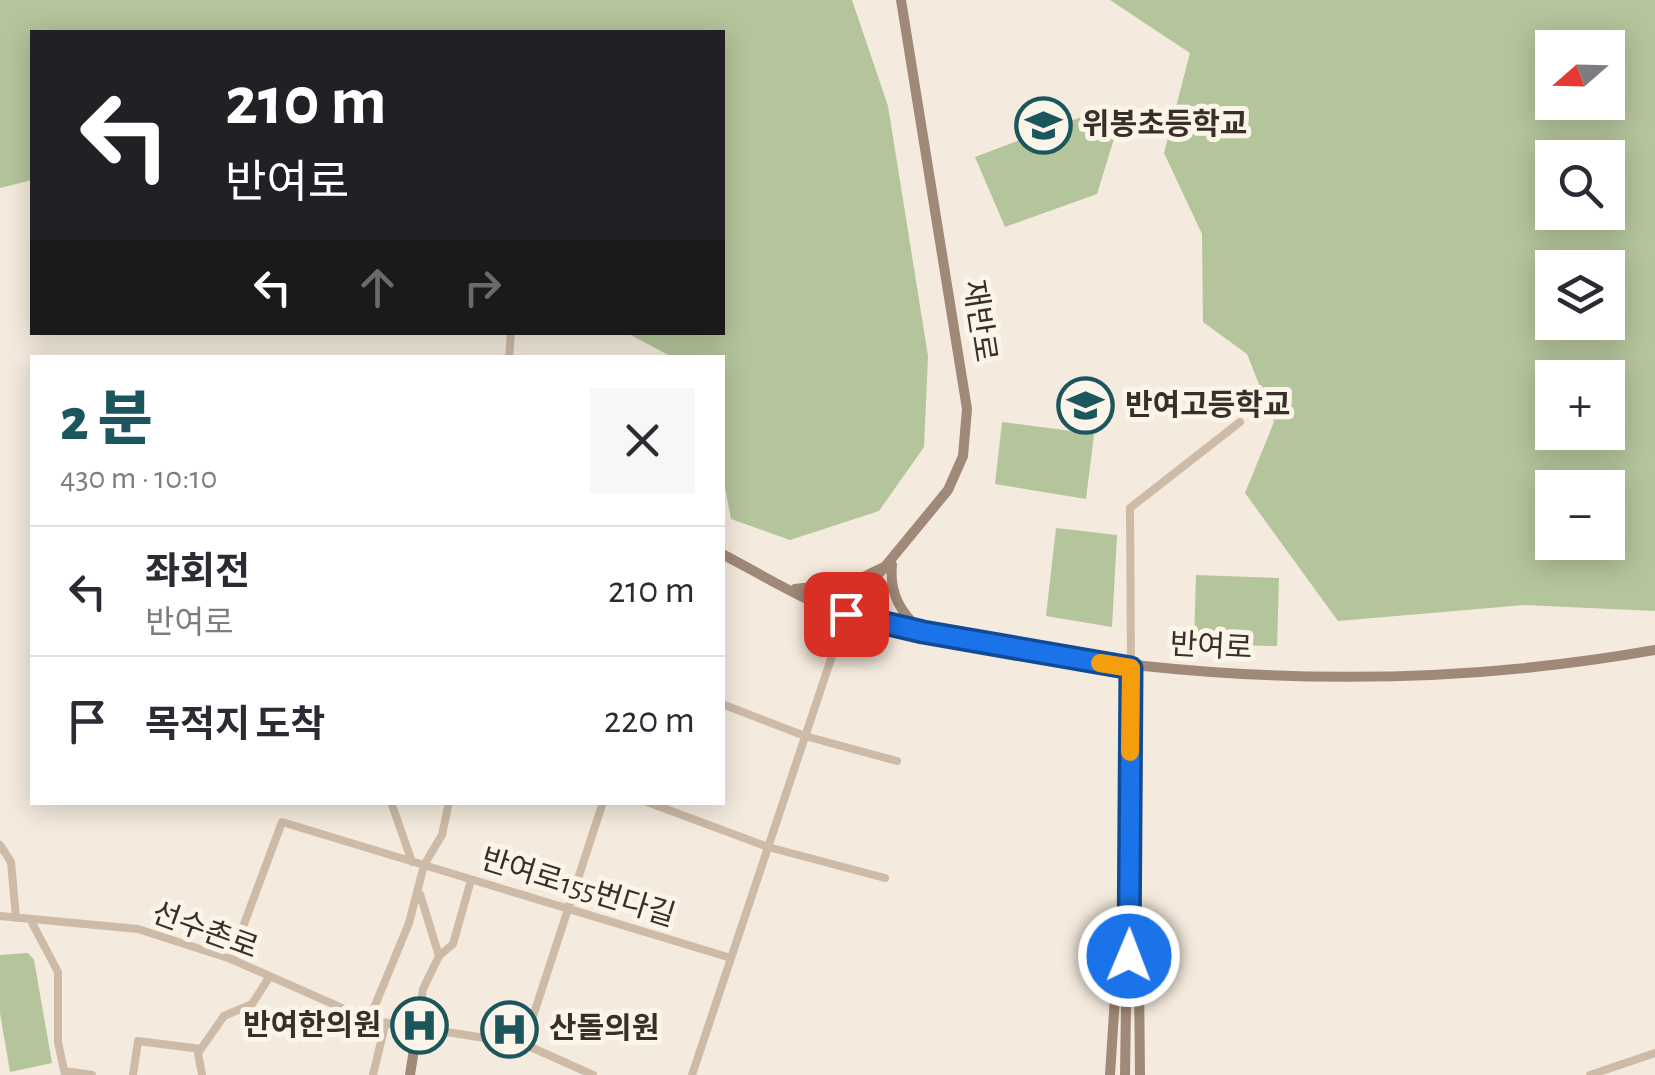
<!DOCTYPE html>
<html lang="ko">
<head>
<meta charset="utf-8">
<style>
  :root { --surface:#fff; --page:#f7f7f7; --text:#2b2b33; --muted:#7c7c81; --line:#e1e1e2; --accent:#1b565d }
  body { margin:0; font-family:"Alegreya Sans","Noto Sans KR",sans-serif; background:var(--page); color:var(--text); height:100vh; display:flex; flex-direction:column; font-size:38px; white-space:nowrap }
  * { box-sizing:border-box; margin:0 }
  p { font-size:32px; color:var(--muted) }
  .icon { flex:none; width:55px; height:55px; fill:none; stroke:currentColor; stroke-width:2; stroke-linecap:round; stroke-linejoin:round }
  .map { position:relative; flex:1; overflow:hidden }
  .sheet { position:absolute; left:30px; top:355px; width:695px; height:450px; display:flex; flex-direction:column; background:var(--surface); border-radius:0px; box-shadow:0 5px 25px #0003 }
  .sheet>* { flex:none }
  .banner { position:absolute; left:30px; top:30px; width:695px; height:305px; border-radius:0px; box-shadow:0 5px 25px #0003; background:#202124; color:#fff; overflow:hidden }
  .needle { width:65px; rotate:250deg }
  .fabs { position:absolute; left:1535px; top:30px; display:grid; gap:20px }
  .fabs a { display:grid; place-items:center; width:90px; height:90px; border-radius:0px; background:var(--surface); box-shadow:0 5px 25px #0003; font-size:50px }
  .pin { position:absolute; display:grid; place-items:center; width:85px; height:85px; color:#fff; margin:-42px; border-radius:20px; box-shadow:0 5px 15px #0006 }
  .me { position:absolute; width:110px; margin:-55px; rotate:1deg; stroke-linejoin:round; filter:drop-shadow(0 0 8px #0008) }
  .turn { display:flex; align-items:center; gap:35px; height:210px; padding:0 30px; font-size:45px }
  .turn .icon { width:130px; height:130px; stroke-width:2.5 }
  .turn b { display:block; font-size:70px; line-height:85px }
  .lanes { display:flex; align-items:center; height:95px; padding:0 30px; background:#0003; justify-content:center; gap:50px; direction:ltr }
  .lanes .off { opacity:.35 }
  .round { display:grid; place-items:center; flex:none; width:105px; height:105px; border-radius:0px; background:var(--page) }
  .overview { display:flex; align-items:center; justify-content:space-between; height:170px; padding:0 30px }
  h1 { font-size:60px; font-weight:800; line-height:75px; color:var(--accent) }
  ul { padding:0; list-style:none }
  li { display:flex; align-items:center; gap:30px; height:130px; padding:0 30px; border-top:2px solid var(--line) }
  li div { flex:1 }
  li b { display:block; font-size:38px }
  li em { font-style:normal }
  .map>svg:first-child { display:block }
</style>
</head>
<body>
<div class="map">
<svg width="1655" height="1075" viewBox="0 0 1655 1075">
  <rect width="100%" height="100%" fill="#f4eadd"/>
  <path fill="#b4c49b" fill-rule="evenodd" d="M0,0H852L888,106L928,356L924,447L879,511L790,540L731,519L723,477L722,358L672,357L627,333L722,332V32H32V180L0,188Z
    M1110,0H1655V611L1524,605L1338,621L1245,493L1274,422L1247,354L1203,322L1202,234L1164,153L1190,53ZM1552,48H1608V102H1552ZM1552,158H1608V212H1552ZM1552,268H1608V322H1552ZM1552,378H1608V432H1552ZM1552,488H1608V542H1552Z
    M1116,104L1121,116L1097,194L1005,227L975,157Z
    M1002,422L1094,434L1086,499L995,484Z
    M1056,528L1117,535L1112,627L1046,616Z
    M1196,575L1279,578L1277,646L1194,644Z
    M28,953L34,960L52,1063L10,1072L0,1013V955Z"/>
  <g fill="none" stroke-linecap="round" stroke-linejoin="round">
    <path stroke="#cdbaa7" stroke-width="8" d="M509,358L511,332
      M1131,668L1130,508L1240,422
      M722,704L805,736L897,761
      M391,802L412,862
      M647,802L768,847L885,878
      M0,845L11,862L16,918
      M420,894L439,956
      M0,916L138,929L231,959L369,1020L524,1044L593,1075
      M30,919L58,972V1042L65,1075
      M231,959L282,822L731,958
      M369,1020L409,923L424,865L442,835L449,802
      M417,1030L423,989L439,956L453,944L471,880
      M524,1044L603,802
      M65,1071L92,1075
      M133,1075L138,1041L201,1049
      M202,1075L198,1053L224,1016L252,1004L268,979
      M373,1075L385,1025
      M692,1075L846,614
      M1590,1075L1655,1053"/>
    <path stroke="#a18979" stroke-width="10" d="M722,554C763,575 801,600 845,614C898,630 954,637 1008,647C1222,684 1441,688 1655,650
      M892,565C889,594 901,613 922,632
      M795,589L853,582L888,565
      M846,614L948,490L963,456L967,409L901,0
      M1131,961L1139,979L1140,1075
      M410,1075L417,1030
      M1110,1075L1116,981L1126,961
      M1125,1075L1131,668"/>
  </g>
  <g fill="none" stroke-linecap="round" stroke-linejoin="round">
    <defs>
      <path id="route" d="M846,614L923,632L1131,668L1129,956"/>
    </defs>
    <use href="#route" stroke="#114b97" stroke-width="25"/>
    <use href="#route" stroke="#1a73e8" stroke-width="18"/>
    <path stroke="#f59e0b" stroke-width="18" d="M1100,663L1131,668L1130,752"/>
  </g>
  <defs>
    <symbol id="school-ring" viewBox="-11 -11 22 22"><circle r="9.5" fill="#fbf4e9" stroke="#1b565d" stroke-width="1.5"/><path d="M0-5L7-2L0 1L-7-2ZM-4 1L0 2.5L4 1V4Q0 6-4 4Z" fill="#1b565d"/></symbol>
    <symbol id="hospital-ring" viewBox="-11 -11 22 22"><circle r="9.5" fill="#fbf4e9" stroke="#1b565d" stroke-width="1.5"/><path d="M-5-5h3v3.5h4V-5h3V5h-3V1.5h-4V5h-3Z" fill="#1b565d"/></symbol>
  </defs>
  <g fill-rule="evenodd">
    <use href="#school-ring" x="1012" y="94" width="63" height="63"/>
    <use href="#school-ring" x="1054" y="374" width="63" height="63"/>
    <use href="#hospital-ring" x="388" y="994" width="63" height="63"/>
    <use href="#hospital-ring" x="478" y="998" width="63" height="63"/>
  </g>
  <g text-anchor="middle" dominant-baseline="central" stroke-width="10" stroke-linejoin="round" paint-order="stroke">
    <g font-size="30" font-weight="bold" fill="#392e28" stroke="#fbf4e9" text-anchor="start">
      <text x="1082" y="125">위봉초등학교</text>
      <text x="1125" y="406">반여고등학교</text>
      <text x="381" y="1026" text-anchor="end">반여한의원</text>
      <text x="549" y="1029">산돌의원</text>
    </g>
    <g font-size="30" fill="#392e28" stroke="#fbf4e9">
      <text transform="translate(979 321) rotate(81)">재반로</text>
      <text transform="translate(1211 647) rotate(3)">반여로</text>
      <text transform="translate(578 888) rotate(17)">반여로155번다길</text>
      <text transform="translate(205 931) rotate(20)">선수촌로</text>
    </g>
  </g>
</svg>
<div class="fabs">
<a><svg class="needle" viewBox="-14 -14 28 28"><path d="M0-13l5 13h-10z" fill="#e53935"/><path d="M0 13l5-13h-10z" fill="#7c7c81"/></svg></a>
<a><svg class="icon" aria-label="search" viewBox="0 0 24 24"><circle cx="10" cy="10" r="6"/><path d="M15 15l6 6"/></svg></a>
<a><svg class="icon" aria-label="layers" viewBox="0 0 24 24"><path d="M12 4l9 5-9 5-9-5zM3 14l9 5 9-5"/></svg></a>
<a>+</a>
<a>−</a>
</div>
<div class="pin" style="left:846px;top:614px;background:#d93025"><svg class="icon" aria-label="arrive" viewBox="0 0 24 24"><path d="M6 21V4h12l-3 4 3 4H6"/></svg></div>
<svg class="me" style="left:1129px;top:956px" viewBox="-20 -20 40 40"><circle r="17" fill="#1a73e8" stroke="#fff" stroke-width="3"/><path d="M0-11L8 9 0 5-8 9z" fill="#fff"/></svg>
<div class="banner">
<div class="turn"><svg class="icon" aria-label="left" viewBox="0 0 24 24"><path d="M17 20v-9H6M10 6l-5 5 5 5"/></svg><div><b>210 m</b>반여로</div></div>
<div class="lanes"><svg class="icon" aria-label="left" viewBox="0 0 24 24"><path d="M17 20v-9H6M10 6l-5 5 5 5"/></svg><svg class="icon off" aria-label="ahead" viewBox="0 0 24 24"><path d="M12 20V5M6 11l6-6 6 6"/></svg><svg class="icon off" aria-label="right" viewBox="0 0 24 24"><path d="M7 20v-9h11M14 6l5 5-5 5"/></svg></div>
</div>
<section class="sheet">
<div class="overview"><div><h1>2 분</h1><p>430 m · 10:10</p></div><a class="round"><svg class="icon" aria-label="close" viewBox="0 0 24 24"><path d="M6 6l12 12M18 6L6 18"/></svg></a></div>
<ul>
<li><svg class="icon" aria-label="left" viewBox="0 0 24 24"><path d="M17 20v-9H6M10 6l-5 5 5 5"/></svg><div><b>좌회전</b><p>반여로</p></div><em>210 m</em></li>
<li><svg class="icon" aria-label="arrive" viewBox="0 0 24 24"><path d="M6 21V4h12l-3 4 3 4H6"/></svg><div><b>목적지 도착</b></div><em>220 m</em></li>
</ul>
</section>
</div>
</body>
</html>
